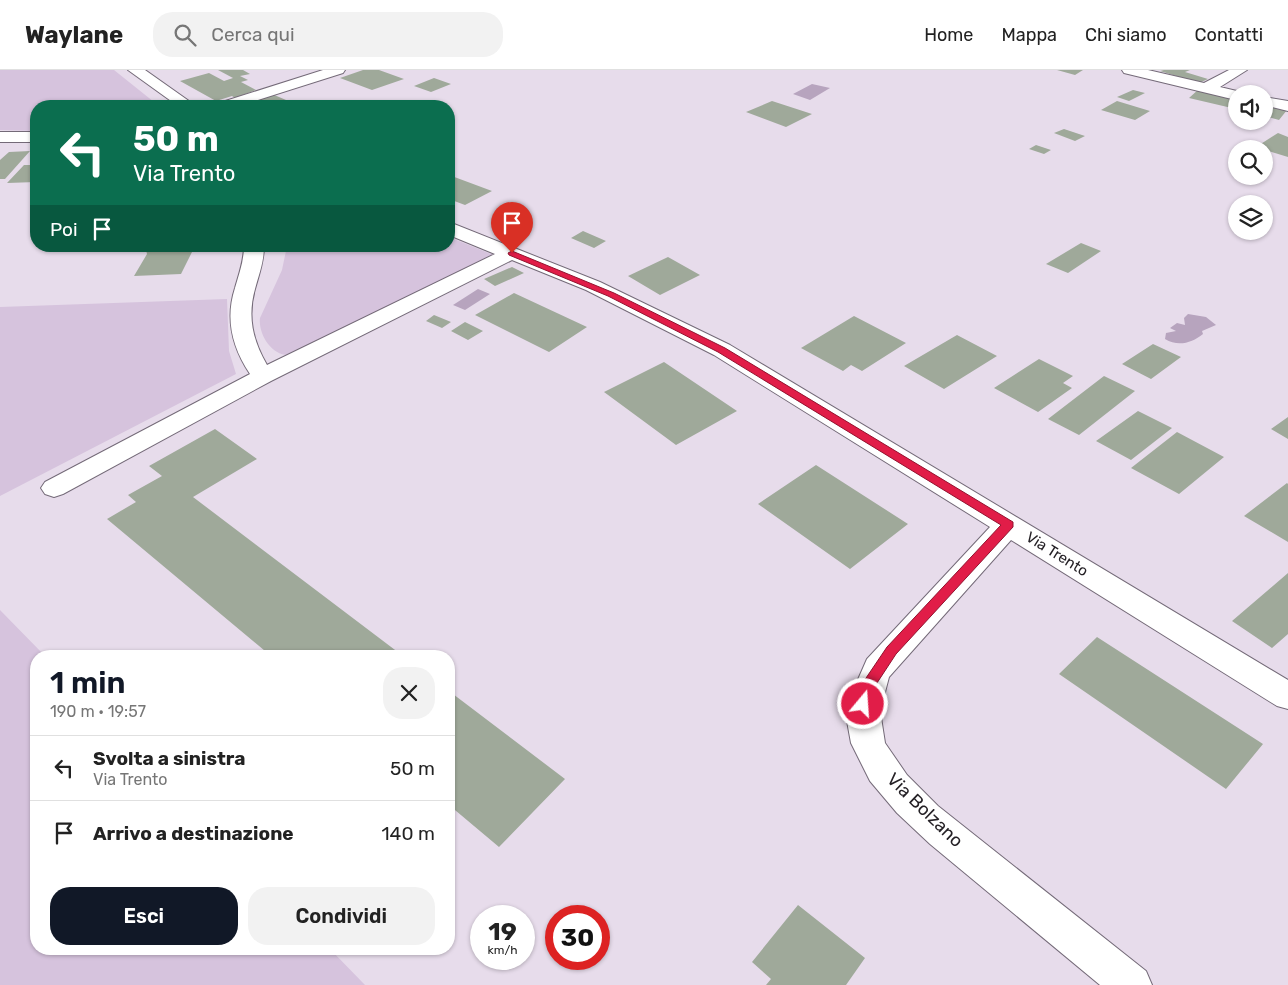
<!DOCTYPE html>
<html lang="it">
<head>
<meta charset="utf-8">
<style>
  :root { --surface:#fff; --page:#f2f2f2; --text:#222; --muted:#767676; --line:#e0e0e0; --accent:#111827 }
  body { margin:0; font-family:Rubik,sans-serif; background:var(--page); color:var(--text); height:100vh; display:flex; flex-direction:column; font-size:19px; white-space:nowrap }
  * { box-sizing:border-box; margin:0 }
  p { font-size:16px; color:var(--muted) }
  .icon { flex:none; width:28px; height:28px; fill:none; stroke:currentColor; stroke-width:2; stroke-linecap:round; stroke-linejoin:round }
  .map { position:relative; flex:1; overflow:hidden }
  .side { position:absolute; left:30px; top:580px; width:425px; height:305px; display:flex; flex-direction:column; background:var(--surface); border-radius:20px; box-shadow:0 1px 4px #0004 }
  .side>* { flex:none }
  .banner { position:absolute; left:30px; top:30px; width:425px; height:152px; border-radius:20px; box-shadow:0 1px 4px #0004; background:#0b6e4f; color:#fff; overflow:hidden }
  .fabs { position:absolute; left:1228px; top:15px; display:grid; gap:10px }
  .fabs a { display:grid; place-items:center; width:45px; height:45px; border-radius:50%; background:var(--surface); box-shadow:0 1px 4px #0004; font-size:25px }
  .speed { position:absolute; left:470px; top:835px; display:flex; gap:10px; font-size:25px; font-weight:700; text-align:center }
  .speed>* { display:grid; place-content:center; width:65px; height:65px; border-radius:50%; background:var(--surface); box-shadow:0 1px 4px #0004; line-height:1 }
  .speed small { font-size:12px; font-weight:400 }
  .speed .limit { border:8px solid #d22; background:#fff; color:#111 }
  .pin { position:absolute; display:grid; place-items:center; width:42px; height:42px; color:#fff; margin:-51px -21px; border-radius:50% 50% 50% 0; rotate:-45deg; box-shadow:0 0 5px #0007 }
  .pin .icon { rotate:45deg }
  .me { position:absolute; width:55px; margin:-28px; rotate:18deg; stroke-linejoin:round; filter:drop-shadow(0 0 4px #0008) }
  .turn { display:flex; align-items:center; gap:18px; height:105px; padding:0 20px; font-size:22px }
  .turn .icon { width:65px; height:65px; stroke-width:2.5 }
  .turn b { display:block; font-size:35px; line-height:42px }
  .then { display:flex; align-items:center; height:48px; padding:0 20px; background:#0003; gap:10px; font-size:19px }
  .round { display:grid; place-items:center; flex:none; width:52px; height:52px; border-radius:20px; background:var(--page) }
  .headline { display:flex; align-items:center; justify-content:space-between; height:85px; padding:0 20px }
  h1 { font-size:30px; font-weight:600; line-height:38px; color:var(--accent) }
  .button { display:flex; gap:10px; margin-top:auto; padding:10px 20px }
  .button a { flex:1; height:58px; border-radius:20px; background:var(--accent); color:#fff; font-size:20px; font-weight:600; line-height:58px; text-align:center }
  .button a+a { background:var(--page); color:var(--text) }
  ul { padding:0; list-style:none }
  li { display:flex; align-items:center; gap:15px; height:65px; padding:0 20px; border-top:1px solid var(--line) }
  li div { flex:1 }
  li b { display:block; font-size:19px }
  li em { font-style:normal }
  header { display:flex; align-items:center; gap:30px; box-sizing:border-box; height:70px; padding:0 25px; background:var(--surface); border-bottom:1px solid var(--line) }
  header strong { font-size:24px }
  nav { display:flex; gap:28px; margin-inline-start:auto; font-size:18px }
  .search { width:350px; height:45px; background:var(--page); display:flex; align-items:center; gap:12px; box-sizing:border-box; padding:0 18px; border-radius:20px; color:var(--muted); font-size:19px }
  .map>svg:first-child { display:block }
</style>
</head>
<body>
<header>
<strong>Waylane</strong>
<div class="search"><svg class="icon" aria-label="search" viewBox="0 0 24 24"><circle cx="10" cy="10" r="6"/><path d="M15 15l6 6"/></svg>Cerca qui</div>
<nav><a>Home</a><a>Mappa</a><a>Chi siamo</a><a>Contatti</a></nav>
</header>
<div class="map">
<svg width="1288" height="915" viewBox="0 0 1288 915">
  <rect width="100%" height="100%" fill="#e7dceb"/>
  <path fill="#d6c3dd" d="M0,0H114L159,36H36V61L0,60Z
    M449,167L496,186L288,285C271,285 258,263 260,248L282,200L287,176H449Z
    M227,229L229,281L236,304L0,426V237Z
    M0,540L45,586H36V879H330L365,915H0Z"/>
  <path fill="#b7a4be" d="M812,14L830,18L810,30L793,24Z
    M478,219L490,224L465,240L453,235Z
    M1188,244L1206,247L1216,255L1202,261L1203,264C1192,273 1178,277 1165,269L1166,263L1176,261L1170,258L1177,253L1185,255L1184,248Z"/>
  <path fill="#9fa99a" d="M218,0H243L250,4L240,6L248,10L241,12L256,20L235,28L232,26L216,31L180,11L209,3L224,11L233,8Z
    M363,0H379L404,9L372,20L340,8Z
    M1057,0H1083L1075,5Z
    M1164,0H1190L1185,2L1208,9L1199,13L1160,1Z
    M434,8L451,14L431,22L414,16Z
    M1199,19L1236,28V39L1189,28Z
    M1133,20L1145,23L1129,31L1117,27Z
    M272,24L286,30L269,36H235Z
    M772,31L812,44L786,57L746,42Z
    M1117,31L1150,41L1135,50L1101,40Z
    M1264,35L1287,40L1279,50L1264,46Z
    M1064,59L1085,66L1075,71L1054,63Z
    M1278,63L1288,67V87L1256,77Z
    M1036,75L1051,80L1044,84L1029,79Z
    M30,81L5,109H0V90L9,82Z
    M24,95H36V112L7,113Z
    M449,105L492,121L465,135L449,129Z
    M583,161L606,171L594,178L571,168Z
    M1081,173L1101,181L1068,203L1046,194Z
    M145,176H194V178L181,204L134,206L147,184Z
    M668,187L700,205L660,225L628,206Z
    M512,197L524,203L495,216L484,209Z
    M514,223L587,257L549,282L475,245Z
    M434,245L451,252L442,258L426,251Z
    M854,246L906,273L862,301L851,295L843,301L801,278Z
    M465,252L483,261L468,270L451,261Z
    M957,265L997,286L944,319L904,296Z
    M1153,274L1181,287L1151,309L1122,294Z
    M1039,289L1073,306L1063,313L1072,318L1038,342L994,318Z
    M664,292L737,341L676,375L604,322Z
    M1104,306L1135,321L1079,365L1048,349Z
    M1138,341L1172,358L1131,390L1096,371Z
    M1288,347V369L1271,359Z
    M215,359L257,389L193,427L403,586H271L107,449L136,432L128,425L162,406L149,396Z
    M1177,362L1224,387L1179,424L1131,398Z
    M816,395L908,454L850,499L758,434Z
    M1287,413L1288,414V472L1244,446Z
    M1288,503V564L1272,578L1232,551Z
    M1097,567L1263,674L1226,719L1059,604Z
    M449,621L565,709L499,777L449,735Z
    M798,835L865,888L846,915H766L771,909L752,892Z"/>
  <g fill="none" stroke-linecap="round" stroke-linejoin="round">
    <defs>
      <path id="minor" d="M128,0H145L196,36H178Z
        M323,0H345L343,3L239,36H216L219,33Z
        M1122,0H1148L1204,13L1229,0H1247L1220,17L1241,22L1243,24H1236V30L1124,3Z
        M1264,27L1288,31V41L1264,35Z
        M0,62H36V72H0Z
        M449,152L600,212L730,275L1288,610V639L1277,636L1011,470L889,607L880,641L885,673L907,705L938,736L1146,901L1152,915H1100L930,774L897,743L870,711L851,673L847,651L849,630L867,589L990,457L714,285L586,220L512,190L271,311L63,424L54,427L45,424L41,418L45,412L250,304C232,277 225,249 235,218C239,204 244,191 244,176H264C264,192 259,204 255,219C247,247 253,271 267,295L495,184L449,165Z"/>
    </defs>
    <use href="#minor" stroke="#746a78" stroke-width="2"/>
    <use href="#minor" fill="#fff" fill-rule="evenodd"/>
  </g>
  <path fill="#e11d48" stroke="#92132f" d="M512,181L614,223L725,278L1013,452V457L896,584L875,616L868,637H858L856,634L864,611L887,577L1001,455L718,282L608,226L509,185L508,183Z"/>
  <g text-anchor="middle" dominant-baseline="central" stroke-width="5" stroke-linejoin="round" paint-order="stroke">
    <g font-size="15" fill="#252126" stroke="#fff">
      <text transform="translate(1057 484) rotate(32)">Via Trento</text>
    </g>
    <g font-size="18" fill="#252126" stroke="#fff">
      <text transform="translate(925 740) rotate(44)">Via Bolzano</text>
    </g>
  </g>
</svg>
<div class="fabs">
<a><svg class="icon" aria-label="sound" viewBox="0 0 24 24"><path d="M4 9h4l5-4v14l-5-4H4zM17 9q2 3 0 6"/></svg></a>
<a><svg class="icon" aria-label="search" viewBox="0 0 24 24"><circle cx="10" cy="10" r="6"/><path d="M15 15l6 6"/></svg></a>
<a><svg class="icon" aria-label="layers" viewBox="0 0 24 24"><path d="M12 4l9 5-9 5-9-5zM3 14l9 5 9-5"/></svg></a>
</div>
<div class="speed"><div>19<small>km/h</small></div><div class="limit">30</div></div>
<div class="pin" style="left:512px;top:183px;background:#d93025"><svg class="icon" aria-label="arrive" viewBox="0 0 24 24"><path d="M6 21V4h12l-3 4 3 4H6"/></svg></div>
<svg class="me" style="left:863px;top:634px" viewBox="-20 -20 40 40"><circle r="17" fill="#e11d48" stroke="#fff" stroke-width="3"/><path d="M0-11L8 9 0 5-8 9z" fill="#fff"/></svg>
<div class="banner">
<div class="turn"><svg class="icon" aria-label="left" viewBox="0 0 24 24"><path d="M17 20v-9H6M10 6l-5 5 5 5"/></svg><div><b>50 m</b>Via Trento</div></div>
<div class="then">Poi<svg class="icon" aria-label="arrive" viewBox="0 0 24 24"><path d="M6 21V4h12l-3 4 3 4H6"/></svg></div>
</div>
<section class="side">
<div class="headline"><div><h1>1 min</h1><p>190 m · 19:57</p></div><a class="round"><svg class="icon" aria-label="close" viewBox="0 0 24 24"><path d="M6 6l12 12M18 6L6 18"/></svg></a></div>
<ul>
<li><svg class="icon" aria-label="left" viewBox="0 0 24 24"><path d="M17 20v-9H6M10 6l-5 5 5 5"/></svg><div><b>Svolta a sinistra</b><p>Via Trento</p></div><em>50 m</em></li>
<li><svg class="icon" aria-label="arrive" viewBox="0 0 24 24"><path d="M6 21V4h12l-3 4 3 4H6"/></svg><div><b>Arrivo a destinazione</b></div><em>140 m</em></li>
</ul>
<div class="button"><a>Esci</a><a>Condividi</a></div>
</section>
</div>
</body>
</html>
